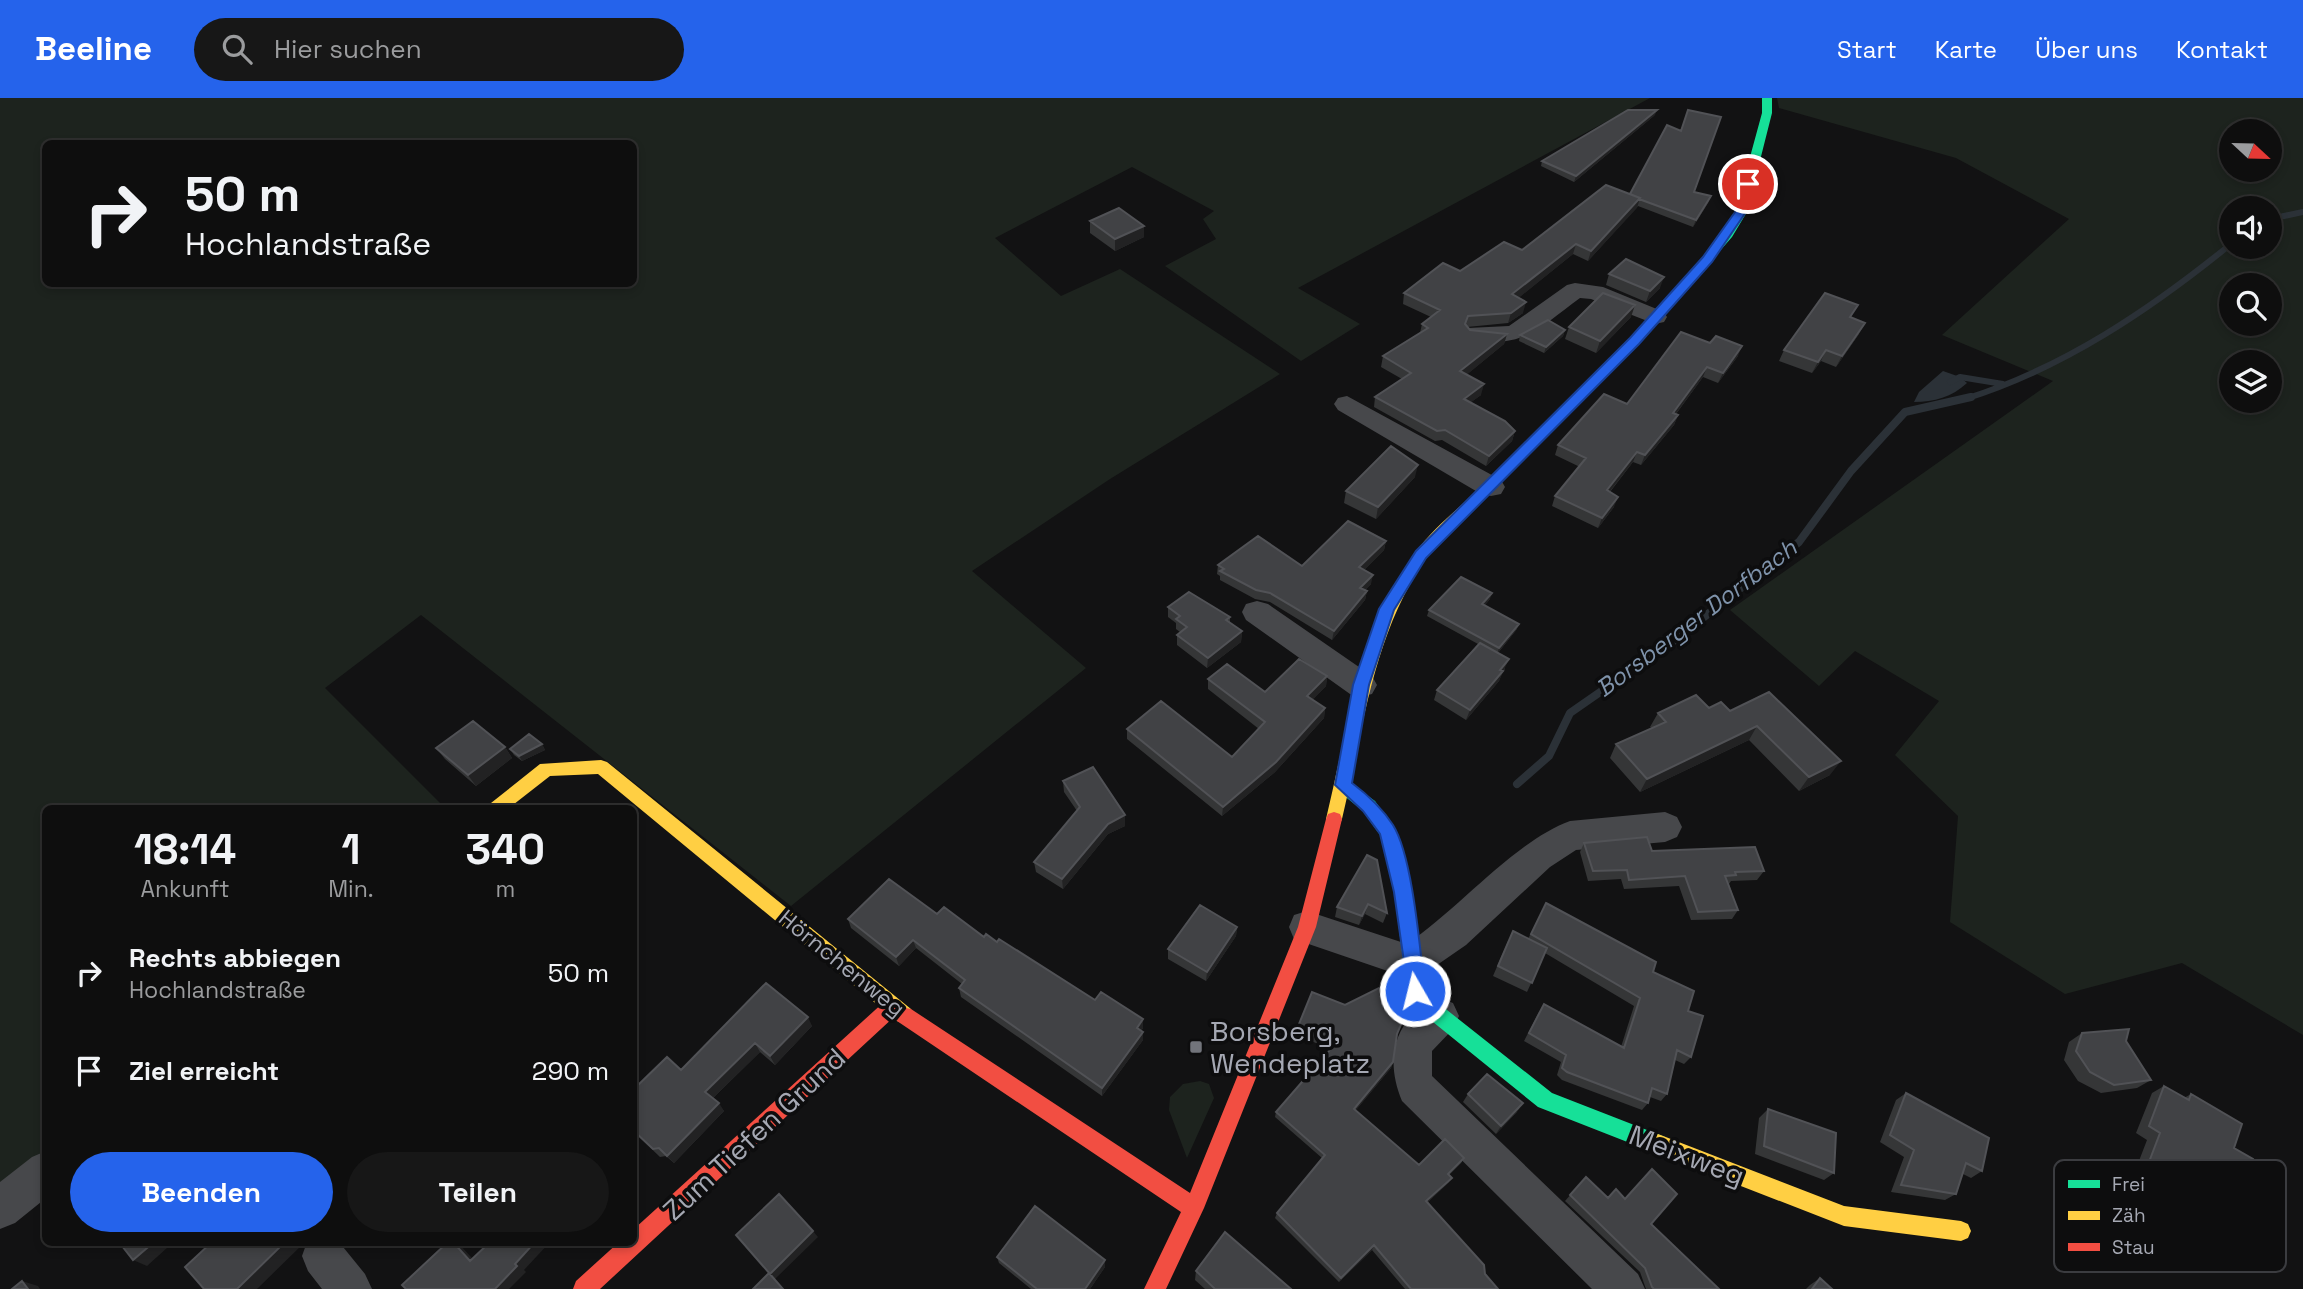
<!DOCTYPE html>
<html lang="de">
<head>
<meta charset="utf-8">
<style>
  :root { --surface:#0e0e0e; --page:#171717; --text:#f1f3f6; --muted:#9b9c9e; --line:#2e2e2e; --accent:#2563eb }
  body { margin:0; font-family:"Space Grotesk",sans-serif; background:var(--page); color:var(--text); height:100vh; display:flex; flex-direction:column; font-size:26px; white-space:nowrap }
  * { box-sizing:border-box; margin:0 }
  p { font-size:23px; color:var(--muted) }
  .icon { flex:none; width:38px; height:38px; fill:none; stroke:currentColor; stroke-width:2; stroke-linecap:round; stroke-linejoin:round }
  .map { position:relative; flex:1; overflow:hidden }
  .details { position:absolute; left:42px; top:707px; width:595px; height:441px; display:flex; flex-direction:column; background:var(--surface); border-radius:10px; box-shadow:0 4px 10px #0003,0 0 0 2px var(--line) }
  .details>* { flex:none }
  .hud { position:absolute; left:42px; top:42px; width:595px; height:147px; border-radius:10px; box-shadow:0 4px 10px #0003,0 0 0 2px var(--line); background:#0e0e0e; color:var(--text); overflow:hidden }
  .needle { width:46px; rotate:112deg }
  .tools { position:absolute; left:2219px; top:21px; display:grid; gap:14px }
  .tools a { display:grid; place-items:center; width:63px; height:63px; border-radius:50%; background:var(--surface); box-shadow:0 4px 10px #0003,0 0 0 2px var(--line); font-size:35px }
  .pin { position:absolute; display:grid; place-items:center; width:60px; height:60px; color:#fff; margin:-30px; border:4px solid #fff; border-radius:50%; box-shadow:0 2px 7px #0007 }
  .me { position:absolute; width:77px; margin:-38px; rotate:352deg; stroke-linejoin:round; filter:drop-shadow(0 0 5px #0008) }
  .turn { display:flex; align-items:center; gap:24px; height:147px; padding:0 28px; font-size:32px }
  .turn .icon { width:91px; height:91px; stroke-width:2.5 }
  .turn b { display:block; font-size:49px; line-height:60px }
  .eta { display:flex; justify-content:space-evenly; align-items:center; height:119px; text-align:center }
  .eta b { font-size:42px; font-weight:800; line-height:49px }
  .primary-button { display:flex; gap:14px; margin-top:auto; padding:14px 28px }
  .primary-button a { flex:1; height:80px; border-radius:42px; background:var(--accent); color:#fff; font-size:28px; font-weight:800; line-height:80px; text-align:center }
  .primary-button a+a { background:var(--page); color:var(--text) }
  ul { padding:0; list-style:none }
  li { display:flex; align-items:center; gap:21px; height:98px; padding:0 28px }
  li div { flex:1 }
  li b { display:block; font-size:26px }
  li em { font-style:normal }
  header { display:flex; align-items:center; gap:42px; box-sizing:border-box; height:98px; padding:0 35px; background:var(--accent); color:#fff }
  header strong { font-size:33px }
  nav { display:flex; gap:38px; margin-inline-start:auto; font-size:24px }
  .search { width:490px; height:63px; background:var(--page); display:flex; align-items:center; gap:18px; box-sizing:border-box; padding:0 24px; border-radius:38px; color:var(--muted); font-size:26px }
  .map>svg:first-child { display:block }
</style>
</head>
<body>
<header>
<strong>Beeline</strong>
<div class="search"><svg class="icon" aria-label="search" viewBox="0 0 24 24"><circle cx="10" cy="10" r="6"/><path d="M15 15l6 6"/></svg>Hier suchen</div>
<nav><a>Start</a><a>Karte</a><a>Über uns</a><a>Kontakt</a></nav>
</header>
<div class="map">
<svg width="2303" height="1191" viewBox="0 0 2303 1191">
  <rect width="100%" height="100%" fill="#121213"/>
  <path fill="#1d231e" fill-rule="evenodd" d="M0,0H1650L1298,190L1360,226L1301,263L1165,168L1216,141L1203,121L1214,113L1132,69L995,140L1061,198L1120,171L1280,276L1110,381L972,473L1086,570L791,808L421,517L325,590L445,710H46L45,1065L0,1102ZM46,46H634V186H46Z
    M1777,0H2303V937L2182,865L2065,896L1950,824L1958,718L1895,657L1939,603L1855,553L1819,588L1730,512L2053,283L1942,237L2069,121L1956,60L1779,10ZM2231,33H2270V72H2231ZM2231,110H2270V149H2231ZM2231,187H2270V226H2231ZM2231,264H2270V303H2231Z
    M1200,983L1209,986L1214,1000L1187,1060L1169,1012L1170,999L1183,986Z"/>
  <path fill="#2b3137" d="M1943,273L1960,279L1967,285C1952,299 1934,304 1914,304L1919,294Z"/>
  <g fill="none" stroke-linecap="round" stroke-linejoin="round">
    <path stroke="#2b3137" stroke-width="6" d="M2270,121L2303,114
      M1950,284L1960,279L2003,286
      M1965,301C2064,270 2151,211 2231,146"/>
    <path stroke="#2b3137" stroke-width="8" d="M1517,686L1549,658L1570,615L1675,542L1799,444L1851,373L1905,314L1971,299"/>
    <path fill="#47484b" fill-rule="evenodd" d="M1575,185L1603,189L1664,214L1667,219L1664,224L1655,226L1591,201L1580,200C1541,228 1521,254 1468,240L1465,235L1468,230L1509,228L1567,187Z
      M1347,298L1501,382L1505,389L1501,396L1491,398L1481,396L1338,312L1334,306L1338,300Z
      M1257,503L1268,506L1372,578L1377,587L1372,596L1361,599L1350,596L1246,522L1242,514L1246,506Z
      M1665,714L1677,719L1682,729L1677,739L1665,744L1576,752L1550,769L1466,847L1424,876L1411,881L1294,841L1289,829L1294,817L1307,813L1407,846C1459,811 1515,743 1570,723Z
      M1440,900L1453,905L1459,918L1453,931L1432,953V978L1638,1176L1645,1191H1592L1402,1003C1384,960 1394,918 1440,900Z
      M46,1053V1100L15,1125L0,1131V1084L32,1059Z
      M307,1144H339L365,1176L372,1191H322L308,1173L302,1158Z"/>
    <path fill="#16e098" fill-rule="evenodd" d="M1762,0H1772V15L1747,114L1732,139L1639,246L1489,397H1479L1477,394L1479,391L1631,240L1723,136L1735,114L1762,15Z
      M1343,680L1375,703L1397,734L1412,794L1424,889L1447,912L1552,995L1665,1039L1668,1046L1665,1053L1658,1056L1538,1009L1433,924L1408,899L1394,794L1380,737L1363,713L1337,692L1335,687L1337,682Z"/>
    <path fill="#ffcf43" fill-rule="evenodd" d="M1484,389L1489,391L1491,394L1489,397C1467,418 1443,438 1425,462C1372,539 1363,633 1342,721L1340,726L1334,728L1328,726L1326,721C1348,630 1359,534 1415,455C1433,430 1458,411 1479,391Z
      M601,662L607,664L911,911L913,917L911,923L904,926L897,923L598,676L550,678L509,710H489L491,705L540,666Z
      M1658,1036L1844,1108L1961,1123L1968,1126L1971,1133L1968,1140L1961,1143L1844,1128L1651,1053L1648,1046L1651,1039Z"/>
    <path fill="#f24e42" fill-rule="evenodd" d="M1334,714L1340,716L1342,721L1316,829L1204,1110L1166,1191H1144L1181,1114L897,923L895,918L600,1191H573L576,1183L619,1144H634V1131L885,903L892,900L899,903L901,909L911,911L1190,1095L1298,829L1326,721L1328,716Z"/>
  </g>
  <path fill="#353637" d="M1655,17L1574,84L1541,68L1542,63Z
    M1694,94L1711,98L1708,105L1693,129L1638,108L1588,163L1573,156L1518,200L1523,215L1508,225L1467,229L1470,232L1507,236L1504,246L1466,277L1481,297L1471,304L1515,333L1512,343L1486,368L1442,342L1435,343L1374,309L1375,299L1402,281L1381,269L1383,258L1420,235L1422,226L1431,219L1403,206L1404,195L1460,173L1522,152L1630,96Z
    M1090,123L1144,139L1115,153L1090,135Z
    M1609,176L1660,190L1646,204L1606,187Z
    M1631,219L1596,255L1565,241L1569,229Z
    M1851,220L1859,236L1836,269L1821,263L1812,275L1779,263L1784,252Z
    M1565,232L1563,238L1544,255L1519,243L1520,237Z
    M1681,234L1738,258L1718,285L1703,279L1676,316L1678,317L1674,327L1641,367L1633,364L1610,394L1614,409L1598,430L1552,408L1555,398L1580,369L1555,357L1558,347L1627,306Z
    M1415,379L1376,421L1344,405L1346,393Z
    M1386,443L1384,452L1364,472L1371,486L1365,492L1367,493L1365,502L1332,542L1270,504L1255,501L1220,482V478L1217,476L1218,467L1302,468Z
    M1490,501L1485,507L1517,531L1498,555L1505,571L1502,575L1499,583L1466,622L1434,602L1437,592L1478,546L1427,518L1429,512Z
    M1168,509L1230,519V525L1242,533L1241,544L1207,570L1177,547V537L1180,534L1176,531V525L1168,519Z
    M1327,578L1326,588L1312,602L1325,610L1324,620L1275,674L1222,718L1127,641V631L1232,659L1259,631L1208,591V581L1265,594Z
    M1769,594L1830,677L1799,693L1749,642L1640,694L1610,660L1616,646L1652,630L1650,629L1658,615L1709,610L1730,613Z
    M542,646L545,652L522,663L514,657L510,651Z
    M505,649L512,660L476,688L445,661L436,650Z
    M1063,683L1125,728L1108,736L1063,791L1036,774L1034,764L1077,713L1064,694Z
    M1584,745L1652,753L1764,773L1757,782L1731,783L1729,786L1738,812L1732,821L1691,822L1679,788L1624,791L1621,781L1588,783L1580,754Z
    M1377,762L1387,815L1383,825L1365,816L1359,827L1335,819L1337,809Z
    M1546,805L1653,874L1688,913L1691,959L1684,966L1675,962L1667,996L1661,1003L1650,999L1648,1005L1642,1012L1562,982L1557,977L1561,964L1524,943L1539,914L1621,949L1634,908L1545,855L1527,894L1493,878L1508,843L1528,841Z
    M937,816L984,839L997,844L1143,930L1141,933L1143,934V942L1102,998L961,899L959,890L962,886L916,850L899,868L851,830L848,821Z
    M1237,829L1236,838L1206,883L1168,861V851Z
    M766,885L812,928L775,967L760,954L713,1000L724,1013L674,1065L666,1058L660,1059L634,1034V991L681,972Z
    M1297,931L1397,937L1393,964L1391,970L1355,1013L1419,1067L1464,1060L1461,1065L1449,1077V1084L1428,1104L1498,1191H1405L1372,1152L1339,1184L1275,1120L1277,1115L1322,1060L1275,1019L1276,1014L1331,951L1296,937Z
    M2082,935L2126,943L2151,982L2137,990L2101,995L2078,983L2064,962L2069,944Z
    M2164,988L2184,1000L2191,996L2234,1050L2245,1086L2231,1093L2229,1092L2215,1138L2201,1144L2195,1140L2188,1161L2174,1167L2114,1128L2147,1042L2136,1035L2152,995Z
    M1906,995L1982,1073L1971,1080L1963,1076L1956,1096L1945,1102L1891,1094L1904,1059L1880,1044L1896,1002Z
    M1468,996L1517,1014L1496,1036L1463,1004Z
    M1768,1011L1834,1075L1824,1082L1755,1056L1759,1020Z
    M1586,1079L1608,1100L1651,1126L1719,1191H1646L1640,1174L1565,1103Z
    M997,1159L1105,1169L1090,1191H1031L999,1165Z
    M1196,1173L1291,1191H1205L1195,1182Z
    M1820,1180L1832,1191H1806L1810,1187Z"/>
  <path fill="#222223" d="M1657,12L1655,17L1574,84L1576,78Z
    M1711,98L1708,105L1693,129L1696,122Z
    M1640,100L1637,110L1588,163L1591,153Z
    M1144,128V139L1115,153V141Z
    M1576,146L1573,156L1510,207L1512,196Z
    M1664,179L1660,190L1646,204L1650,193Z
    M1526,204L1523,215L1508,225L1511,215Z
    M1635,207L1631,219L1596,255L1600,243Z
    M1865,225L1859,236L1836,269L1842,258Z
    M1565,232L1563,238L1544,255L1546,249Z
    M1507,236L1504,246L1458,284L1460,273Z
    M1742,248L1738,258L1718,285L1723,275Z
    M1826,252L1821,263L1812,275L1818,264Z
    M1707,269L1703,279L1669,325L1673,315Z
    M1484,286L1481,297L1462,311L1464,301Z
    M1678,317L1674,327L1641,367L1645,357Z
    M1515,333L1512,343L1486,368L1489,358Z
    M1637,354L1633,364L1603,402L1607,392Z
    M1418,367L1415,379L1376,421L1378,409Z
    M1618,399L1614,409L1598,430L1602,420Z
    M1386,443L1384,452L1358,478L1359,469Z
    M1373,477L1371,486L1358,499L1360,490Z
    M1367,493L1365,502L1332,542L1334,533Z
    M1492,495L1490,501L1481,512L1482,506Z
    M1519,526L1517,531L1497,556L1499,550Z
    M1242,533L1241,544L1207,570L1208,560Z
    M1509,561L1499,583L1466,622L1470,612Z
    M1327,578L1326,588L1306,609L1307,598Z
    M1325,610L1324,620L1275,674L1222,718L1223,709Z
    M1757,628L1749,642L1640,694L1647,681Z
    M542,646L545,652L522,663L519,658Z
    M505,649L512,660L476,688L468,677Z
    M1841,663L1830,677L1799,693L1809,679Z
    M1125,717V728L1108,736L1063,791L1062,781L1108,726Z
    M634,751L637,758L634,761Z
    M1368,806L1365,816L1359,827L1362,818Z
    M1237,829L1236,838L1206,883L1207,874Z
    M913,842L916,850L899,868L896,859Z
    M808,919L812,928L775,967L770,958Z
    M1143,921V930L1137,938V930Z
    M1143,934V942L1102,998V990Z
    M755,945L760,954L711,1002L705,994Z
    M1393,964L1391,970L1352,1017L1354,1011Z
    M719,1005L724,1013L674,1065L667,1058Z
    M1523,1005L1517,1014L1496,1036L1501,1028Z
    M1464,1060L1461,1065L1445,1081L1448,1076Z
    M1452,1080L1449,1084L1424,1108L1426,1103Z
    M813,1133L818,1139L775,1181L770,1176Z
    M154,1144H164L168,1149L147,1168L133,1162Z
    M285,1144H305L257,1191H237Z
    M338,1144H352L347,1149Z
    M453,1144L461,1148L480,1169L470,1163Z
    M535,1144H550L524,1172L526,1174L509,1191H495L515,1166Z
    M1374,1147L1372,1152L1339,1184L1341,1180Z
    M1105,1162V1169L1090,1191H1085Z
    M22,1183L38,1188L40,1191H28Z"/>
  <path fill="#414245" stroke="#515256" stroke-width="2" d="M1628,12H1657L1576,78L1542,63Z
    M1688,12L1721,19L1694,94L1711,98L1696,122L1639,101L1640,100L1630,96L1667,27L1681,33Z
    M1606,87L1640,100L1591,153L1576,146L1512,196L1526,204L1511,215L1468,218L1465,226L1470,232L1507,236L1460,273L1484,286L1464,301L1505,323L1515,333L1489,358L1445,332L1437,333L1375,299L1411,275L1383,258L1428,230L1422,226L1440,212L1404,195L1443,165L1460,173L1504,144L1522,152Z
    M1119,110L1144,128L1115,141L1090,123Z
    M1626,161L1664,179L1650,193L1609,176Z
    M1603,195L1635,207L1600,243L1569,229Z
    M1825,195L1858,207L1850,219L1865,225L1842,258L1826,252L1818,264L1784,252Z
    M1548,222L1565,232L1546,249L1520,237Z
    M1681,234L1710,245L1716,238L1742,248L1723,275L1707,269L1673,315L1678,317L1645,357L1637,354L1607,392L1618,399L1602,420L1555,398L1586,360L1558,347L1604,296L1627,306Z
    M1391,348L1418,367L1378,409L1346,393Z
    M1348,423L1386,443L1359,469L1373,477L1360,490L1367,493L1334,533L1270,495L1256,492L1220,473L1224,471L1218,467L1258,438L1302,468Z
    M1461,479L1492,495L1482,506L1519,526L1499,550L1429,512Z
    M1189,494L1230,519L1226,522L1242,533L1208,560L1177,537L1187,529L1176,521L1180,518L1168,509Z
    M1480,545L1509,561L1500,572L1503,573L1470,612L1437,592Z
    M1299,561L1327,578L1307,598L1325,610L1276,664L1223,709L1127,631L1161,603L1232,659L1265,624L1208,581L1227,566L1265,594Z
    M1769,594L1841,663L1809,679L1757,628L1647,681L1616,646L1666,624L1658,615L1696,597L1709,610L1721,604L1730,613Z
    M473,623L505,649L468,677L436,650Z
    M529,636L542,646L519,658L510,651Z
    M1093,669L1125,717L1108,726L1062,781L1034,764L1080,709L1063,683Z
    M1647,739L1652,753L1755,749L1764,773L1735,774L1736,777L1725,778L1738,812L1698,814L1685,778L1629,782L1627,772L1593,773L1584,745Z
    M1367,757L1377,762L1387,815L1368,806L1362,818L1337,809Z
    M889,781L937,816L944,809L984,839L986,836L997,844L999,841L1095,902L1101,894L1143,921L1137,930L1143,934L1102,990L959,890L965,882L913,842L896,859L848,821Z
    M1546,805L1656,864L1653,874L1694,893L1688,913L1703,918L1691,959L1677,952L1667,996L1652,990L1648,1005L1567,974L1562,970L1566,957L1529,935L1544,906L1624,950L1640,900L1531,836Z
    M1200,807L1237,829L1207,874L1168,851Z
    M1513,833L1547,850L1532,885L1498,868Z
    M766,885L808,919L770,958L755,945L705,994L719,1005L667,1058L659,1050L653,1051L634,1033V991L667,959L681,972Z
    M1383,888L1394,892L1407,912L1397,936L1393,964L1354,1011L1419,1067L1445,1041L1464,1060L1448,1076L1452,1080L1426,1103L1484,1167L1485,1176L1498,1191H1411L1374,1147L1341,1180L1277,1115L1325,1057L1276,1014L1335,946L1297,931L1312,894L1345,907Z
    M2129,931L2126,943L2151,982L2114,987L2090,974L2076,953L2082,935Z
    M1487,976L1523,1005L1501,1028L1468,996Z
    M2164,988L2189,1002L2191,996L2242,1026L2234,1050L2253,1061L2245,1086L2233,1079L2215,1138L2199,1128L2188,1161L2127,1122L2160,1035L2149,1028Z
    M1906,995L1989,1040L1982,1073L1966,1065L1956,1096L1901,1087L1914,1052L1890,1037Z
    M1768,1011L1836,1035L1834,1075L1764,1048Z
    M1652,1071L1677,1096L1651,1126L1719,1191H1654L1652,1189L1645,1170L1570,1097L1586,1079L1608,1100L1616,1091L1625,1101Z
    M779,1096L813,1133L770,1176L736,1137Z
    M1035,1108L1105,1162L1085,1191H1037L997,1159Z
    M1225,1134L1291,1191H1215L1196,1173Z
    M119,1144H154L133,1162Z
    M212,1144H285L237,1191H204L185,1169Z
    M448,1144H453L470,1163L490,1144H535L515,1166L517,1168L495,1191H406L402,1187Z
    M769,1175L783,1191H753Z
    M1820,1180L1832,1191H1812Z
    M22,1183L28,1191H12Z"/>
  <path fill="#2563eb" stroke="#184099" stroke-width="2" d="M1744,84L1753,86L1746,114L1712,164L1639,246L1426,460L1394,512L1369,587L1352,685C1368,697 1382,710 1393,727C1413,759 1420,853 1425,893L1422,899L1415,901L1409,899L1394,794L1380,736L1363,713L1335,687L1353,587L1379,511L1416,453L1630,240L1703,159L1735,114Z"/>
  <rect fill="#72747b" stroke="#0d0d0e" stroke-width="2.5" x="1189" y="942" width="14" height="14" rx="3.5"/>
  <g text-anchor="middle" dominant-baseline="central" stroke-width="7" stroke-linejoin="round" paint-order="stroke">
    <g font-size="23" fill="#a5a8b3" stroke="#0d0d0e">
      <text transform="translate(842 865) rotate(39)">Hörnchenweg</text>
    </g>
    <g font-size="24" font-style="italic" fill="#7f93ab" stroke="#0d0d0e">
      <text transform="translate(1696 520) rotate(-37)">Borsberger Dorfbach</text>
    </g>
    <g font-size="28" fill="#a5a8b3" stroke="#0d0d0e" text-anchor="start">
      <text x="1210" y="933">Borsberg,<tspan x="1210" dy="32">Wendeplatz</tspan></text>
    </g>
    <g font-size="28" fill="#a5a8b3" stroke="#0d0d0e">
      <text transform="translate(754 1036) rotate(-43)">Zum Tiefen Grund</text>
      <text transform="translate(1687 1057) rotate(21)">Meixweg</text>
    </g>
  </g>
  <rect x="2054" y="1062" width="232" height="112" rx="10" fill="#0d0d0e" stroke="#3b3c40" stroke-width="2"/>
  <rect x="2068" y="1082" width="32" height="8" fill="#16e098"/>
  <rect x="2068" y="1113" width="32" height="9" fill="#ffcf43"/>
  <rect x="2068" y="1145" width="32" height="8" fill="#f24e42"/>
  <g font-size="19" fill="#a5a8b3">
    <text x="2112" y="1093">Frei</text>
    <text x="2112" y="1124">Zäh</text>
    <text x="2112" y="1156">Stau</text>
  </g>
</svg>
<div class="tools">
<a><svg class="needle" viewBox="-14 -14 28 28"><path d="M0-13l5 13h-10z" fill="#e53935"/><path d="M0 13l5-13h-10z" fill="#9b9c9e"/></svg></a>
<a><svg class="icon" aria-label="sound" viewBox="0 0 24 24"><path d="M4 9h4l5-4v14l-5-4H4zM17 9q2 3 0 6"/></svg></a>
<a><svg class="icon" aria-label="search" viewBox="0 0 24 24"><circle cx="10" cy="10" r="6"/><path d="M15 15l6 6"/></svg></a>
<a><svg class="icon" aria-label="layers" viewBox="0 0 24 24"><path d="M12 4l9 5-9 5-9-5zM3 14l9 5 9-5"/></svg></a>
</div>
<div class="pin" style="left:1748px;top:86px;background:#d93025"><svg class="icon" aria-label="arrive" viewBox="0 0 24 24"><path d="M6 21V4h12l-3 4 3 4H6"/></svg></div>
<svg class="me" style="left:1415px;top:893px" viewBox="-20 -20 40 40"><circle r="17" fill="#2563eb" stroke="#fff" stroke-width="3"/><path d="M0-11L8 9 0 5-8 9z" fill="#fff"/></svg>
<div class="hud">
<div class="turn"><svg class="icon" aria-label="right" viewBox="0 0 24 24"><path d="M7 20v-9h11M14 6l5 5-5 5"/></svg><div><b>50 m</b>Hochlandstraße</div></div>
</div>
<section class="details">
<div class="eta">
<div><b>18:14</b><p>Ankunft</p></div>
<div><b>1</b><p>Min.</p></div>
<div><b>340</b><p>m</p></div>
</div>
<ul>
<li><svg class="icon" aria-label="right" viewBox="0 0 24 24"><path d="M7 20v-9h11M14 6l5 5-5 5"/></svg><div><b>Rechts abbiegen</b><p>Hochlandstraße</p></div><em>50 m</em></li>
<li><svg class="icon" aria-label="arrive" viewBox="0 0 24 24"><path d="M6 21V4h12l-3 4 3 4H6"/></svg><div><b>Ziel erreicht</b></div><em>290 m</em></li>
</ul>
<div class="primary-button"><a>Beenden</a><a>Teilen</a></div>
</section>
</div>
</body>
</html>
